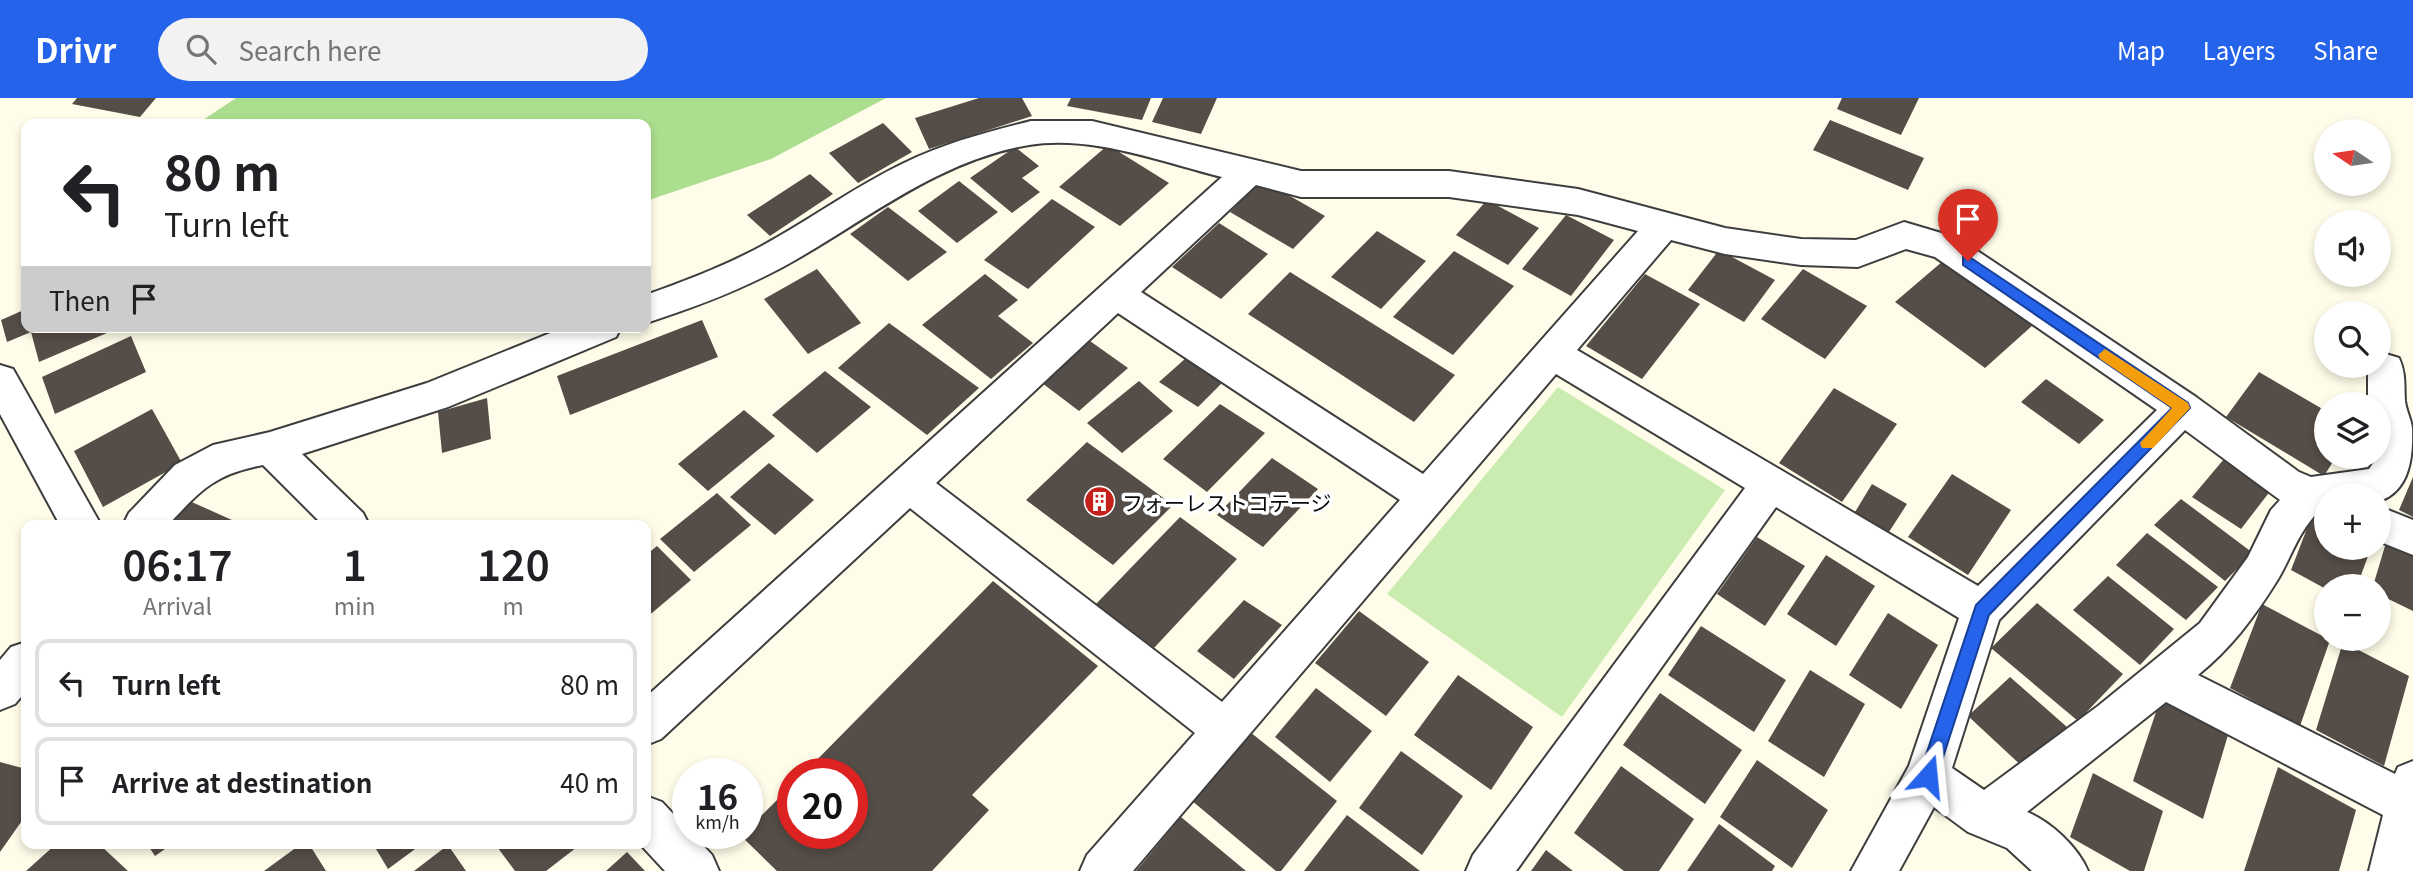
<!DOCTYPE html>
<html lang="en">
<head>
<meta charset="utf-8">
<style>
  :root { --surface:#fff; --page:#f2f2f2; --text:#202124; --muted:#757577; --line:#e0e0e0; --accent:#2563eb }
  body { margin:0; font-family:Georgia,"Noto Sans JP",serif; background:var(--page); color:var(--text); height:100vh; display:flex; flex-direction:column; font-size:26px; white-space:nowrap }
  * { box-sizing:border-box; margin:0 }
  p { font-size:23px; color:var(--muted) }
  .icon { flex:none; width:38px; height:38px; fill:none; stroke:currentColor; stroke-width:2; stroke-linecap:round; stroke-linejoin:round }
  .map { position:relative; flex:1; overflow:hidden }
  .drawer { position:absolute; left:21px; top:422px; width:630px; height:329px; display:flex; flex-direction:column; background:var(--surface); border-radius:14px; box-shadow:0 4px 10px #0003 }
  .drawer>* { flex:none }
  .guide { position:absolute; left:21px; top:21px; width:630px; height:214px; border-radius:14px; box-shadow:0 4px 10px #0003; background:#fff; color:var(--text); overflow:hidden }
  .needle { width:46px; rotate:283deg }
  .controls { position:absolute; left:2314px; top:21px; display:grid; gap:14px }
  .controls a { display:grid; place-items:center; width:77px; height:77px; border-radius:50%; background:var(--surface); box-shadow:0 4px 10px #0003; font-size:35px }
  .speed { position:absolute; left:672px; top:660px; display:flex; gap:14px; font-size:35px; font-weight:700; text-align:center }
  .speed>* { display:grid; place-content:center; width:91px; height:91px; border-radius:50%; background:var(--surface); box-shadow:0 4px 10px #0003; line-height:1 }
  .speed small { font-size:18px; font-weight:400 }
  .speed .limit { border:10px solid #d22; background:#fff; color:#111 }
  .pin { position:absolute; display:grid; place-items:center; width:60px; height:60px; color:#fff; margin:-72px -30px; border-radius:50% 50% 50% 0; rotate:-45deg; box-shadow:0 0 7px #0007 }
  .pin .icon { rotate:45deg }
  .me { position:absolute; width:77px; margin:-38px; rotate:18deg; stroke-linejoin:round; filter:drop-shadow(0 0 5px #0008) }
  .turn { display:flex; align-items:center; gap:24px; height:147px; padding:0 28px; font-size:32px }
  .turn .icon { width:91px; height:91px; stroke-width:2.5 }
  .turn b { display:block; font-size:49px; line-height:60px }
  .then { display:flex; align-items:center; height:66px; padding:0 28px; background:#0003; gap:14px; font-size:26px }
  .eta { display:flex; justify-content:space-evenly; align-items:center; height:119px; text-align:center }
  .eta b { font-size:42px; font-weight:600; line-height:49px }
  ul { padding:0; list-style:none }
  li { display:flex; align-items:center; gap:21px; height:88px; margin:0 14px 10px; padding:0 14px; border:4px solid var(--line); border-radius:14px }
  li div { flex:1 }
  li b { display:block; font-size:26px }
  li em { font-style:normal }
  header { display:flex; align-items:center; gap:42px; box-sizing:border-box; height:98px; padding:0 35px; background:var(--accent); color:#fff }
  header strong { font-size:33px }
  nav { display:flex; gap:38px; margin-inline-start:auto; font-size:24px }
  .search { width:490px; height:63px; background:var(--page); display:flex; align-items:center; gap:18px; box-sizing:border-box; padding:0 24px; border-radius:38px; color:var(--muted); font-size:26px }
  .map>svg:first-child { display:block }
</style>
</head>
<body>
<header>
<strong>Drivr</strong>
<div class="search"><svg class="icon" aria-label="search" viewBox="0 0 24 24"><circle cx="10" cy="10" r="6"/><path d="M15 15l6 6"/></svg>Search here</div>
<nav><a>Map</a><a>Layers</a><a>Share</a></nav>
</header>
<div class="map">
<svg width="2413" height="773" viewBox="0 0 2413 773">
  <rect width="100%" height="100%" fill="#fffde9"/>
  <path fill="#caecb0" d="M1558,289L1725,392L1562,619L1387,496Z"/>
  <path fill="#abde8e" d="M236,0H886L771,61L646,103V26H197Z"/>
  <path fill="#554d47" d="M77,0H156L140,19L72,6Z
    M979,0H1022L1032,18L929,51L915,20Z
    M1071,0H1151L1142,22L1067,8Z
    M1163,0H1217L1201,36L1152,24Z
    M1842,0H1919L1901,37L1837,11Z
    M1830,22L1924,60L1908,92L1813,52Z
    M883,25L912,54L858,85L829,55Z
    M1108,47L1169,85L1120,128L1059,89Z
    M1015,49L1039,68L1022,80L1040,94L1012,115L970,80Z
    M810,76L833,96L770,138L747,117Z
    M1262,82L1325,118L1293,151L1230,114Z
    M959,83L998,114L957,145L918,113Z
    M1052,101L1095,129L1028,191L984,162Z
    M1487,102L1539,130L1508,167L1456,137Z
    M888,109L947,154L908,183L850,136Z
    M1566,117L1614,142L1571,198L1522,171Z
    M1219,125L1268,156L1221,201L1172,169Z
    M1377,133L1426,163L1381,211L1331,179Z
    M1719,152L1775,182L1744,224L1688,192Z
    M1454,153L1514,188L1453,257L1393,219Z
    M1943,163L2033,227L1985,270L1895,204Z
    M817,171L861,225L808,256L764,201Z
    M1803,171L1867,208L1825,261L1761,221Z
    M1290,174L1455,277L1414,324L1248,216Z
    M985,176L1018,202L998,218L1033,245L991,281L922,227Z
    M1645,176L1700,206L1642,281L1586,248Z
    M26,211V229H121L39,264L31,234L7,244L1,222Z
    M702,222L718,259L570,317L557,278Z
    M889,225L979,290L927,337L838,270Z
    M131,238L146,274L55,316L42,279Z
    M1090,243L1128,270L1079,313L1042,285Z
    M1186,260L1222,285L1198,309L1159,284Z
    M825,273L871,309L817,355L772,317Z
    M2259,274L2326,313V359H2336L2324,378L2226,319Z
    M2046,281L2104,322L2079,346L2021,304Z
    M1139,283L1173,313L1122,355L1087,325Z
    M1834,290L1897,326L1842,404L1779,365Z
    M487,300L491,341L442,355L438,314Z
    M1220,306L1265,335L1207,394L1163,361Z
    M152,311L182,365L103,409L74,353Z
    M744,312L775,338L708,393L678,366Z
    M1087,344L1173,407L1113,467L1026,402Z
    M1272,360L1318,391L1263,449L1217,417Z
    M2224,361L2271,392L2241,431L2192,399Z
    M769,365L814,402L775,437L730,399Z
    M1952,376L2011,412L1968,477L1908,439Z
    M2413,379V419L2399,412Z
    M1872,386L1907,406L1889,434L1855,414Z
    M717,395L751,427L694,474L660,441Z
    M185,401L232,422L227,427H161Z
    M2181,401L2253,455L2225,483L2154,427Z
    M1180,419L1237,461L1154,550L1096,506Z
    M2311,420L2326,427V450H2371L2357,488H2326V491L2291,472Z
    M2147,435L2218,489L2186,522L2116,467Z
    M2388,438L2413,450V513L2378,496V488H2373Z
    M1757,439L1805,468L1765,528L1717,496Z
    M657,448L691,482L646,520V457Z
    M1826,457L1875,488L1836,548L1787,516Z
    M2108,478L2174,531L2140,567L2073,512Z
    M993,483L1098,568L972,697L989,712L932,773H777L741,738L793,686V735H852V676H803Z
    M1244,502L1282,527L1234,581L1197,553Z
    M2037,505L2123,576L2078,623L1991,550Z
    M2262,506L2330,542L2300,628L2230,590Z
    M1359,513L1429,564L1386,618L1315,565Z
    M1888,515L1938,547L1901,611L1849,577Z
    M1701,528L1786,582L1754,634L1668,577Z
    M2343,544L2409,578L2384,668L2316,632Z
    M1810,572L1865,606L1824,679L1768,643Z
    M1458,577L1533,629L1491,692L1414,637Z
    M2010,579L2067,629L2025,671L1968,618Z
    M1316,590L1372,633L1330,684L1275,639Z
    M1660,595L1742,652L1705,706L1623,647Z
    M2160,602L2228,637L2203,721L2133,683Z
    M1250,634L1337,703L1281,773H1276L1191,702Z
    M1401,653L1463,698L1422,757L1359,710Z
    M1757,662L1828,712L1792,770L1720,719Z
    M0,664L26,671V717L0,754Z
    M1621,668L1694,721L1659,773H1624L1574,735Z
    M2278,669L2356,712L2339,773H2244Z
    M2093,675L2163,713L2144,773H2130L2070,739Z
    M1347,717L1420,773H1304Z
    M1181,719L1246,773H1136Z
    M1719,726L1775,768L1772,773H1687Z
    M56,746H99L128,773H26Z
    M147,746H172L155,758Z
    M301,746H309L326,773H264Z
    M373,746H422L388,771Z
    M495,746H581L546,773H515Z
    M448,747L466,773H414Z
    M1546,752L1573,773H1531Z
    M627,754L645,773H606Z"/>
  <g fill="none" stroke-linecap="round" stroke-linejoin="round">
    <defs>
      <path id="minor" d="M1031,23H1092L1301,73H1449L1578,91L1725,130L1801,141L1856,142L1904,124L1958,140L2196,299L2299,374L2311,379L2369,371L2381,354L2378,306H2368V271L2369,268H2378V259L2386,256L2399,260C2406,275 2404,288 2405,303C2406,312 2411,321 2412,330C2413,359 2410,392 2380,403L2378,397H2326V420L2316,416C2295,440 2291,461 2275,486C2253,521 2230,551 2198,577L2395,676L2398,669L2413,663V773H2369L2383,717L2166,604L2027,714C2051,724 2078,749 2088,773H2032L2007,750L1968,734L1934,709L1899,773H1851L1909,668L1959,520L1776,409L1516,773H1466L1473,757L1745,390L1556,276L1133,773H1080L1087,757L1195,635L910,410L661,641L646,647V599L1222,79C1161,64 1093,37 1029,47C941,62 872,118 797,161C749,189 699,208 646,225V197C690,181 733,165 774,141C818,116 858,87 904,65C945,45 987,34 1031,23ZM1256,87L1301,99H1449L1578,117L1638,133L1423,376L1141,194ZM1671,142L1725,156L1801,167L1858,169L1906,151L1935,159L2157,312L1978,488L1577,252ZM1118,215L1400,402L1222,604L936,385ZM2185,332L2280,402L2271,412L2248,459L2200,525L2098,608L1984,692L1952,670L1999,522Z
        M565,229H621L616,239L448,309L302,356L363,415L369,427H323L263,367C214,376 201,392 168,427H123L129,415L175,367L213,347L270,334L427,285Z
        M0,267L13,271L101,427H60L0,316Z
        M2378,408L2413,422V457L2378,443Z
        M26,544V593L15,606L0,612V562L11,549Z
        M646,698L662,704L712,757L719,773H665L640,746H646Z"/>
    </defs>
    <use href="#minor" stroke="#3e3e3e" stroke-width="4"/>
    <use href="#minor" fill="#fff" fill-rule="evenodd"/>
  </g>
  <path fill="#2563eb" stroke="#184099" stroke-width="2" d="M1968,158L2188,305L2190,310L1989,517L1937,678L1934,685L1928,687L1921,685L1919,678L1976,507L2172,310L1963,167V159Z"/>
  <path fill="#f59e0b" d="M2105,251L2188,305L2190,310L2153,350H2142L2140,345L2172,310L2100,261L2098,257Z"/>
  <defs>
    <symbol id="building-disc" viewBox="-11 -11 22 22"><circle r="9.5" fill="#c52019" stroke="#fff"/><path d="M-4-6H4V6H1V3H-1V6H-4ZM-2.5-4.3h1.7v1.8h-1.7ZM.8-4.3h1.7v1.8H.8ZM-2.5-1h1.7V.8h-1.7ZM.8-1h1.7V.8H.8Z" fill="#fff"/></symbol>
  </defs>
  <g fill-rule="evenodd">
    <use href="#building-disc" x="1082" y="386" width="35" height="35"/>
  </g>
  <g text-anchor="middle" dominant-baseline="central" stroke-width="7" stroke-linejoin="round" paint-order="stroke">
    <g font-size="21" fill="#0b0b0b" stroke="#fff" text-anchor="start">
      <text x="1122" y="404">フォーレストコテージ</text>
    </g>
  </g>
</svg>
<div class="controls">
<a><svg class="needle" viewBox="-14 -14 28 28"><path d="M0-13l5 13h-10z" fill="#e53935"/><path d="M0 13l5-13h-10z" fill="#757577"/></svg></a>
<a><svg class="icon" aria-label="sound" viewBox="0 0 24 24"><path d="M4 9h4l5-4v14l-5-4H4zM17 9q2 3 0 6"/></svg></a>
<a><svg class="icon" aria-label="search" viewBox="0 0 24 24"><circle cx="10" cy="10" r="6"/><path d="M15 15l6 6"/></svg></a>
<a><svg class="icon" aria-label="layers" viewBox="0 0 24 24"><path d="M12 4l9 5-9 5-9-5zM3 14l9 5 9-5"/></svg></a>
<a>+</a>
<a>−</a>
</div>
<div class="speed"><div>16<small>km/h</small></div><div class="limit">20</div></div>
<div class="pin" style="left:1968px;top:163px;background:#d93025"><svg class="icon" aria-label="arrive" viewBox="0 0 24 24"><path d="M6 21V4h12l-3 4 3 4H6"/></svg></div>
<svg class="me" style="left:1928px;top:678px" viewBox="-20 -20 40 40"><path d="M0-17L14 15 0 8-14 15z" fill="#2563eb" stroke="#fff" stroke-width="4"/></svg>
<div class="guide">
<div class="turn"><svg class="icon" aria-label="left" viewBox="0 0 24 24"><path d="M17 20v-9H6M10 6l-5 5 5 5"/></svg><div><b>80 m</b>Turn left</div></div>
<div class="then">Then<svg class="icon" aria-label="arrive" viewBox="0 0 24 24"><path d="M6 21V4h12l-3 4 3 4H6"/></svg></div>
</div>
<section class="drawer">
<div class="eta">
<div><b>06:17</b><p>Arrival</p></div>
<div><b>1</b><p>min</p></div>
<div><b>120</b><p>m</p></div>
</div>
<ul>
<li><svg class="icon" aria-label="left" viewBox="0 0 24 24"><path d="M17 20v-9H6M10 6l-5 5 5 5"/></svg><div><b>Turn left</b></div><em>80 m</em></li>
<li><svg class="icon" aria-label="arrive" viewBox="0 0 24 24"><path d="M6 21V4h12l-3 4 3 4H6"/></svg><div><b>Arrive at destination</b></div><em>40 m</em></li>
</ul>
</section>
</div>
</body>
</html>
